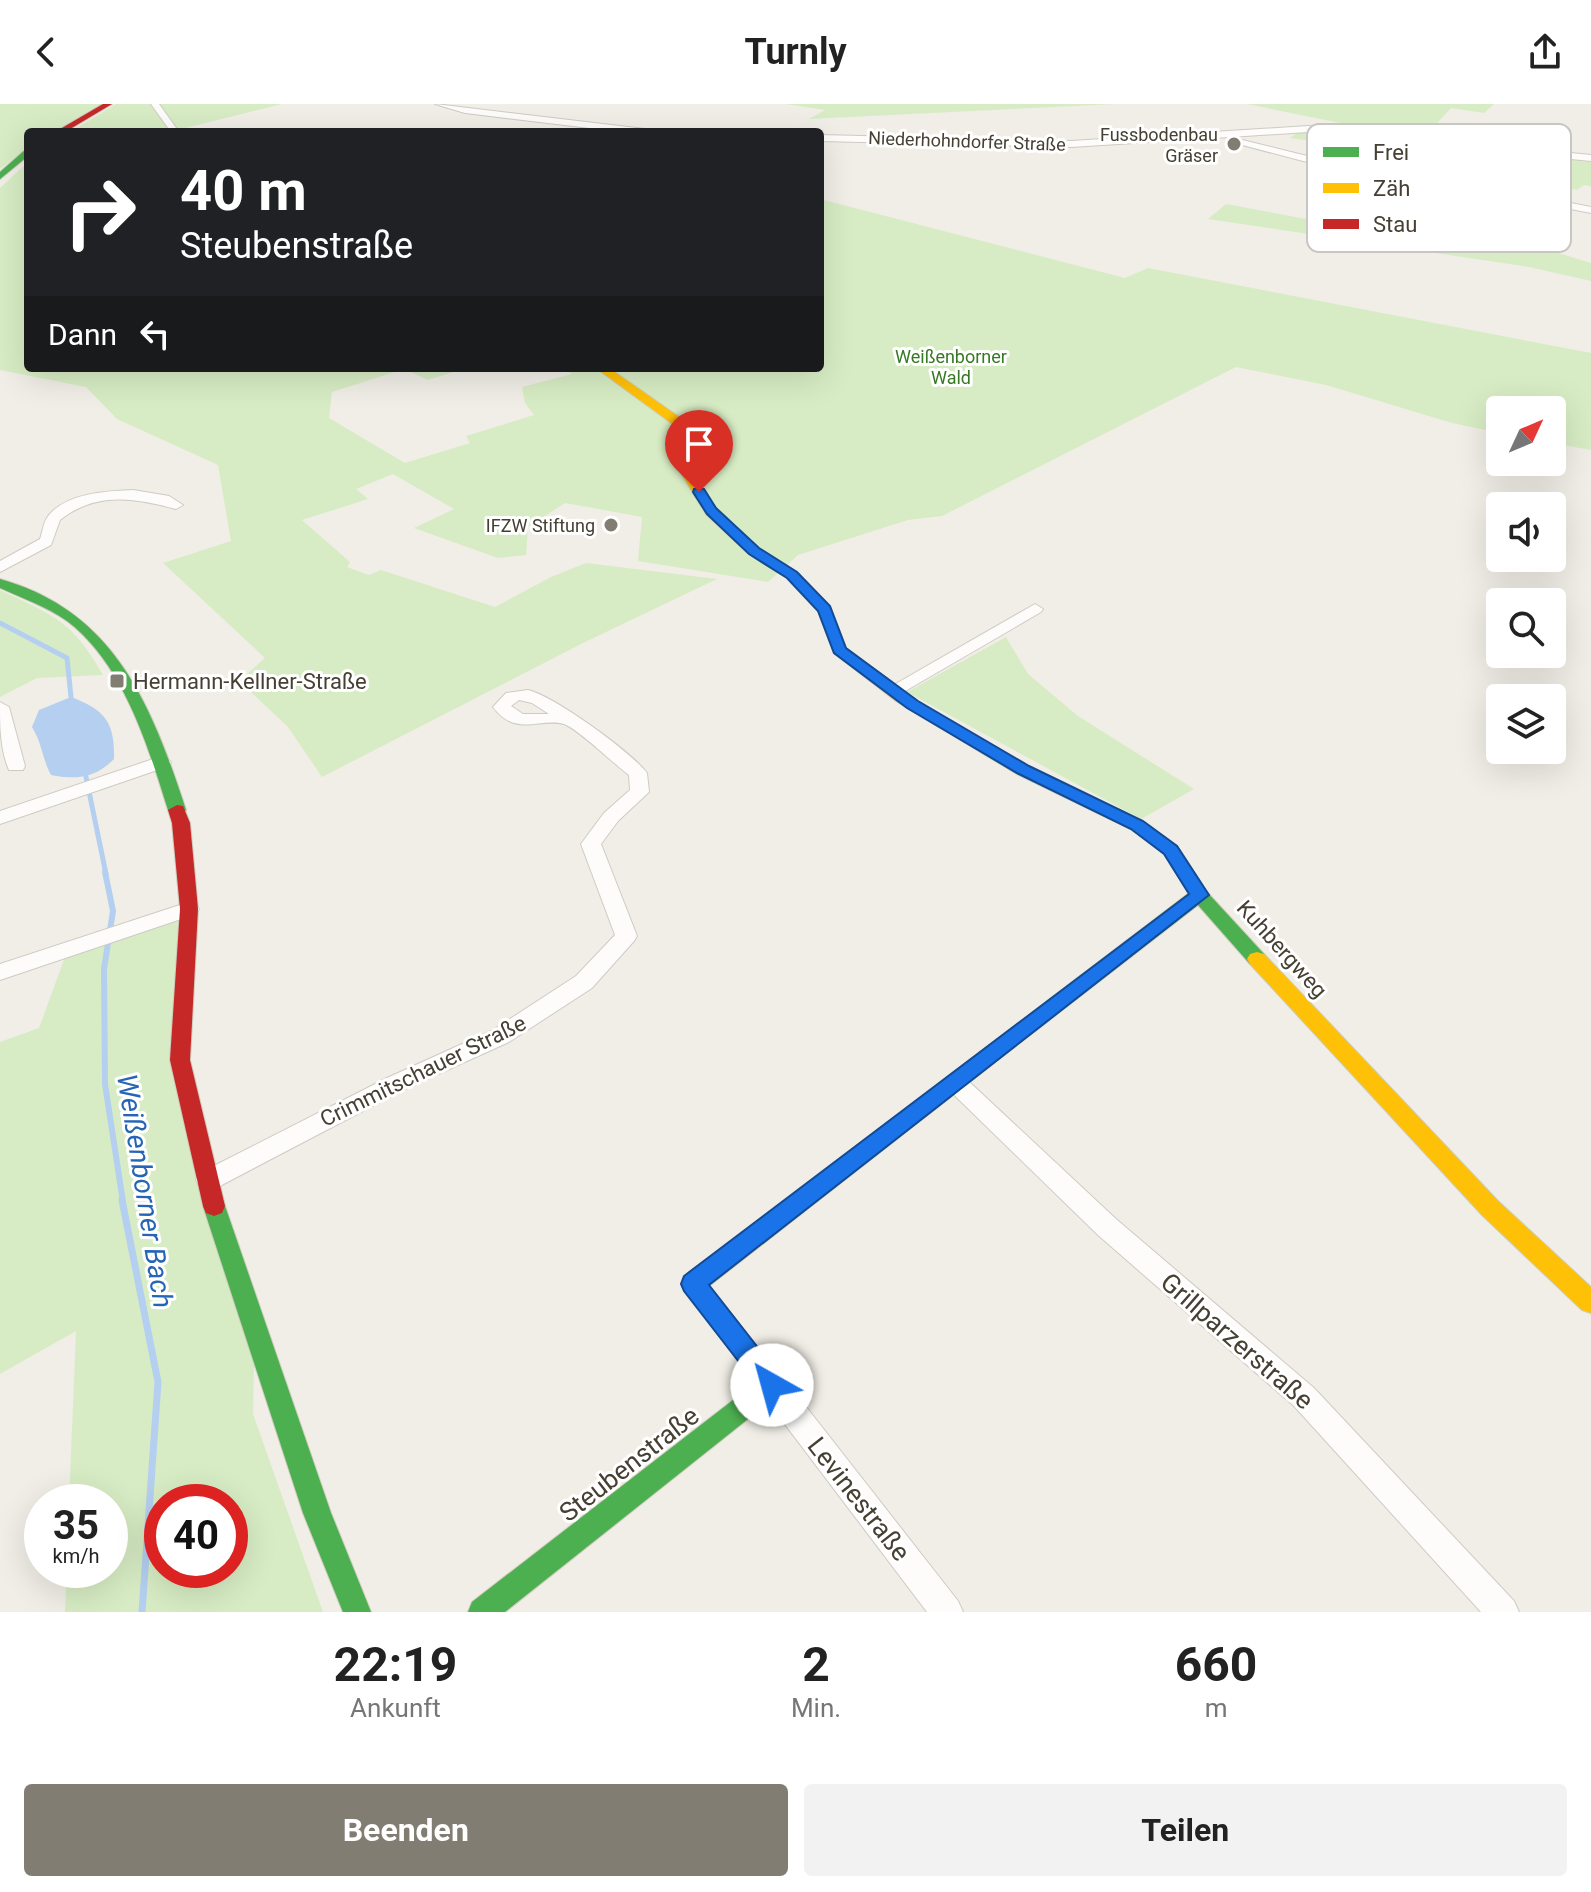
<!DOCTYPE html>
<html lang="de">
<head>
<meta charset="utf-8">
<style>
  :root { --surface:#fff; --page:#f2f2f2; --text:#222; --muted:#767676; --accent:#817d72 }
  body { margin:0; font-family:Roboto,sans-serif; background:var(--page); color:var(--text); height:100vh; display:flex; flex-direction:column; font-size:30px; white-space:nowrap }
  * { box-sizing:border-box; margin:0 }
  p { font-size:26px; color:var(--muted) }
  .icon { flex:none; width:44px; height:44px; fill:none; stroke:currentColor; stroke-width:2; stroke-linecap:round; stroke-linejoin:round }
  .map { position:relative; height:1508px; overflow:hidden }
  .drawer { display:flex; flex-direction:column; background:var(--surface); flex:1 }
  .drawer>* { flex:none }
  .guide { position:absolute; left:24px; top:24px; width:800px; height:244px; border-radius:8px; box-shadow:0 8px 32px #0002; background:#202124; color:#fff; overflow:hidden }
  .needle { width:52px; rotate:46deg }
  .fabs { position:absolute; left:1486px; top:292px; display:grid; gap:16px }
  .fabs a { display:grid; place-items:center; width:80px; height:80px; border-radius:8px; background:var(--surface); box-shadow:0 8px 32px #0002; font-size:40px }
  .speed { position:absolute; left:24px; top:1380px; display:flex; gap:16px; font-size:40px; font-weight:700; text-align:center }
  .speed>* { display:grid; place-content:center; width:104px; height:104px; border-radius:50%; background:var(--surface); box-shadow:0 8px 32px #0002; line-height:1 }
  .speed small { font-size:20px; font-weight:400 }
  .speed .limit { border:12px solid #d22; background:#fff; color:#111 }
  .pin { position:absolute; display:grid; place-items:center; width:68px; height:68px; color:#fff; margin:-82px -34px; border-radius:50% 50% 50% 0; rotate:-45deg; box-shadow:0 0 8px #0007 }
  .pin .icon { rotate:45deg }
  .me { position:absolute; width:88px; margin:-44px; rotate:322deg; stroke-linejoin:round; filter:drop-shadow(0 0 6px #0008) }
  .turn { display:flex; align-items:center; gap:28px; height:168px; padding:0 24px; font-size:36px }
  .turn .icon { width:104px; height:104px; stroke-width:2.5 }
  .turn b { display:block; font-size:56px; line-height:68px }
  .then { display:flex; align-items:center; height:76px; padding:0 24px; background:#0003; gap:16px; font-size:30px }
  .eta { display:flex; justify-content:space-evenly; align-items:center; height:136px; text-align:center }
  .eta b { font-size:48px; font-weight:700; line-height:56px }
  .primary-button { display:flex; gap:16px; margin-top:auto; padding:16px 24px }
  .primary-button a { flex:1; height:92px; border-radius:8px; background:var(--accent); color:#fff; font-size:32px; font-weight:700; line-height:92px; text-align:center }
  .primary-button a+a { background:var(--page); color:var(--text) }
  header { display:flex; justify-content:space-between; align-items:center; height:104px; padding:0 24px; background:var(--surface); font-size:36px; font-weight:700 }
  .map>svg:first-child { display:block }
</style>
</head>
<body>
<header><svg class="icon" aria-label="back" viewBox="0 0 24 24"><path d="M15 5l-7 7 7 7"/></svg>Turnly<svg class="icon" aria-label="share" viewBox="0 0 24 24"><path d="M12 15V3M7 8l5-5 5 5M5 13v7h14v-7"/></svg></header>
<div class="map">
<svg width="1591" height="1508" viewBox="0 0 1591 1508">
  <rect width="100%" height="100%" fill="#f0eee6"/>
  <path fill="#d7ecc4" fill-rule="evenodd" d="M0,0H104L54,28H28V43L0,65Z
    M116,0H282L169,28H70Z
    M785,0H1115L809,15L825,6Z
    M1247,0H1494L1484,9L1451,4L1436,20L1490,33L1554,39L1557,48L1318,24L1350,21Z
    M1298,26L1581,54L1580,57L1591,58V82L1584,81L1577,86L1339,41L1290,34L1297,29H1272Z
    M28,58V264H466L428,276L404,265L332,288L329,314L405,359L470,339L466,332L534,311L525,299L522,283L572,270L561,264H820V95L1125,174L1148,164L1591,249V346L1552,339V306H1500V329L1452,319L1326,281L1236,263L942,412L908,416L798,451L768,478L638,457L642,413L565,399L528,423L526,451L498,454L414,424L454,405L393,370L356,385L368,395L302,416L350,458L347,463L369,471L381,466L495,503L551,473L586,459L717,475L583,539L322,673L288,623L239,577L265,554L163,459L231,437L218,361L117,315L86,283L0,266V84Z
    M1226,100L1387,130L1506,146H1548L1591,159V177L1529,163L1208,115Z
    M0,486C54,512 72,516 103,571L37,574L0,593Z
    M1006,533L1028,570L1078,612L1194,685L1141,715L907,588Z
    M178,815L180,956L254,1262L253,1310L323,1508H65L67,1466H110V1398H69L76,1227L0,1270V938L39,924L65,853ZM162,1398H230V1466H162Z"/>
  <path fill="#b4cff0" d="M71,593C105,606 115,618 114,655C96,674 76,676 51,671C42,654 42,639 32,623L39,606Z"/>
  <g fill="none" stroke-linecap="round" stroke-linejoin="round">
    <path stroke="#b4cff0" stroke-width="5" d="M0,519L67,554L71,593
      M86,673L106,770"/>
    <path stroke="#b4cff0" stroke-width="6" d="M105,768L113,807L104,865L105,980L123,1098"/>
    <path stroke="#b4cff0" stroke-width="7" d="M122,1096L158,1278L142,1508"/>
    <defs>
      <path id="street" d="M151,0H159L179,28H171Z
        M435,0L645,25L649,28H623L465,9Z
        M1308,22L1591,51V57L1308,28L1230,33L1303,51L1399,65L1591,103V109L1399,71L1303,57L1227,37L1229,33L1071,43L820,37V31L1071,37Z
        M133,386L169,392L183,401L176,405C135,394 96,387 60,416L51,441L0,468V457L40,435C43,427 43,418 49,411C67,389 107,387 133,386Z
        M1035,500L1043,505L1041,508L900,590L894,591L885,586Z
        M528,586C554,592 631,648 647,669L649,688L618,717L601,740L637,832L634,837L592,884L509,938L403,986L218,1083L209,1086L200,1083L196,1076L200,1069L387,974L493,926L576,872L615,831L581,740L604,709L630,686L629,671C614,660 578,625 564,620C540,613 516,634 493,603L506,589ZM519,596L532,599L549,610H523L511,602Z
        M0,598L9,603L25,662L23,666H9C0,645 0,621 0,598Z
        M162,652L171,658L169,662L0,720V707Z
        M189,798L196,800L199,805L196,810L0,876V860Z
        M956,970L964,973L1116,1115L1314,1284L1514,1497L1519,1508H1481L1294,1302L1098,1131L948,985L944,979L948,973Z
        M772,1268L782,1272L958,1497L963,1508H927L762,1290L758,1281L762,1272Z"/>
      <path id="fast" d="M25,46H28V52L0,75V68Z
        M0,475C115,507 152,602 186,706L183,710H171L168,706C148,642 123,559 67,517C47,503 22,494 0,484Z
        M902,589L1029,662L1143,717L1177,742L1206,787L1264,850L1267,855L1264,860H1250L1198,801L1013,944L1006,947L999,944L996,939L999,934L1189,789L1165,750L1131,725L1017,670L896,597L894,594Z
        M214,1092L222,1095L225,1102L331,1409L371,1508H343L303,1409L203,1102L206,1095Z
        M768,1272L777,1276L781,1284L777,1292L505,1508H468L472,1498L759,1276Z"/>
      <path id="slow" d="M596,264H609L699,327L704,342L693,369L716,405L759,444L797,468L830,503L846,544L908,591L910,594L908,597H896L834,549L818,507L787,474L749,450L706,410L681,369L692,342L689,332Z
        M1257,848L1264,850L1498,1097L1591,1183V1209L1582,1206L1482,1111L1250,860L1247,855L1250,850Z
        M1006,931L1013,934L1016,939L1013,944L709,1182L781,1273L785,1281L781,1289L768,1296L759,1292L757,1281L685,1187L681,1180L685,1173L999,934Z"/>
      <path id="jam" d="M103,0H112L65,28H55Z
        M177,701L183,702L190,719L198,805L190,956L225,1102L222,1109L214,1112L206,1109L203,1102L170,956L180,805L172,719L168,706Z"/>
    </defs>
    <use href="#street" stroke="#cdcbc4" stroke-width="2"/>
    <use href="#fast" stroke="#ceccbd" stroke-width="2"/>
    <use href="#slow" stroke="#ceccbd" stroke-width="2"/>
    <use href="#jam" stroke="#ceccbd" stroke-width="2"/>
    <use href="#street" fill="#fdfcfb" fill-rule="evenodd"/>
    <use href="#fast" fill="#4caf50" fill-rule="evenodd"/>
    <use href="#slow" fill="#ffc107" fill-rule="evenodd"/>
    <use href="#jam" fill="#c62828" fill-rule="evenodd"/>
  </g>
  <path fill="#1a73e8" stroke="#114b97" stroke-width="2" d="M694,385H704L716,404L759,444L797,468L830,502L846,544L918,597L1029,662L1143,717L1177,742L1209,791L709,1181L781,1273L785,1281L781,1289L772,1293L763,1289L684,1187L681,1180L684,1172L1189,790L1164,750L1131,725L1017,669L907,604L834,549L818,507L787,474L749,450L707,410L693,388Z"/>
  <g fill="#817d72" stroke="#fff" stroke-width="3">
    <circle cx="1234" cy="40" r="8"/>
    <circle cx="611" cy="421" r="8"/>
    <rect x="109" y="569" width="16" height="16" rx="4"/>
  </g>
  <g text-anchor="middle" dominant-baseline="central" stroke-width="6" stroke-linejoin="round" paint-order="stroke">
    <g font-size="18" fill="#454033" stroke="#fff" text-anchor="end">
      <text x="1218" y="30">Fussbodenbau<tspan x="1218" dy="21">Gräser</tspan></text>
      <text x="595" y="421">IFZW Stiftung</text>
    </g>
    <g font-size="18" fill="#454033" stroke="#fff">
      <text transform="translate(967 37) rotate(2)">Niederhohndorfer Straße</text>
    </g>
    <g font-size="18" fill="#377923" stroke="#fff">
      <text x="951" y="252">Weißenborner<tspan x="951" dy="21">Wald</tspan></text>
    </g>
    <g font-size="22" fill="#454033" stroke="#fff" text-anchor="start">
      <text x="133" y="577">Hermann-Kellner-Straße</text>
    </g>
    <g font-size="22" fill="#454033" stroke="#fff">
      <text transform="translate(1282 845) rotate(48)">Kuhbergweg</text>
      <text transform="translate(423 967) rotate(-26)">Crimmitschauer Straße</text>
    </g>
    <g font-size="26" fill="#454033" stroke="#fff">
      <text transform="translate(1237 1237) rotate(41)">Grillparzerstraße</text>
      <text transform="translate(629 1360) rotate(-38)">Steubenstraße</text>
      <text transform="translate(859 1395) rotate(52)">Levinestraße</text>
    </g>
    <g font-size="28" font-style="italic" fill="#2664b6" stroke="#fff">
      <text transform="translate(145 1087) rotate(81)">Weißenborner Bach</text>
    </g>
  </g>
  <rect x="1307" y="20" width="264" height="128" rx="12" fill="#fff" stroke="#c7c6c2" stroke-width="2"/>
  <rect x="1323" y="43" width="36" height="10" fill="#4caf50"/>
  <rect x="1323" y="79" width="36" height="10" fill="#ffc107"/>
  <rect x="1323" y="115" width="36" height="10" fill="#c62828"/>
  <g font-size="22" fill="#454033">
    <text x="1373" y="56">Frei</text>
    <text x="1373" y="92">Zäh</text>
    <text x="1373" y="128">Stau</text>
  </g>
</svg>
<div class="fabs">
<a><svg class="needle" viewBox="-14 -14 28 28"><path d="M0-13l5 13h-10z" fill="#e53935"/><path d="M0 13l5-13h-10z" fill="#767676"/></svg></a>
<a><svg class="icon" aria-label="sound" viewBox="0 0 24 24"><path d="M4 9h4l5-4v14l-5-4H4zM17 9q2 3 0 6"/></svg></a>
<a><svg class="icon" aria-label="search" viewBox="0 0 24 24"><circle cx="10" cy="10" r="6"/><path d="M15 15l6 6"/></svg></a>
<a><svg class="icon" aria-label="layers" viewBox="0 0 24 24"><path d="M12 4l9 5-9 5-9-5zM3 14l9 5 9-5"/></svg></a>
</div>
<div class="speed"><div>35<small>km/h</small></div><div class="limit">40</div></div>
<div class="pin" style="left:699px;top:388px;background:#d93025"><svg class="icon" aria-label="arrive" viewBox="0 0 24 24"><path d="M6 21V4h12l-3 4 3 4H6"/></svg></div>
<svg class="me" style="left:772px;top:1281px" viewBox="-20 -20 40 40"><circle r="19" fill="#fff"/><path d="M0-13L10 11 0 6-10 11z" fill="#1a73e8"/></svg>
<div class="guide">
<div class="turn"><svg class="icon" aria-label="right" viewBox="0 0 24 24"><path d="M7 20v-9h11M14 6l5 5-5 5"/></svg><div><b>40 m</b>Steubenstraße</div></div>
<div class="then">Dann<svg class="icon" aria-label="left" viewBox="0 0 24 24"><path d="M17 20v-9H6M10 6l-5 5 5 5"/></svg></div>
</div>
</div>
<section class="drawer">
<div class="eta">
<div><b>22:19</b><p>Ankunft</p></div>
<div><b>2</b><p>Min.</p></div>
<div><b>660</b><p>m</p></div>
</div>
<div class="primary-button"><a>Beenden</a><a>Teilen</a></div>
</section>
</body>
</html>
